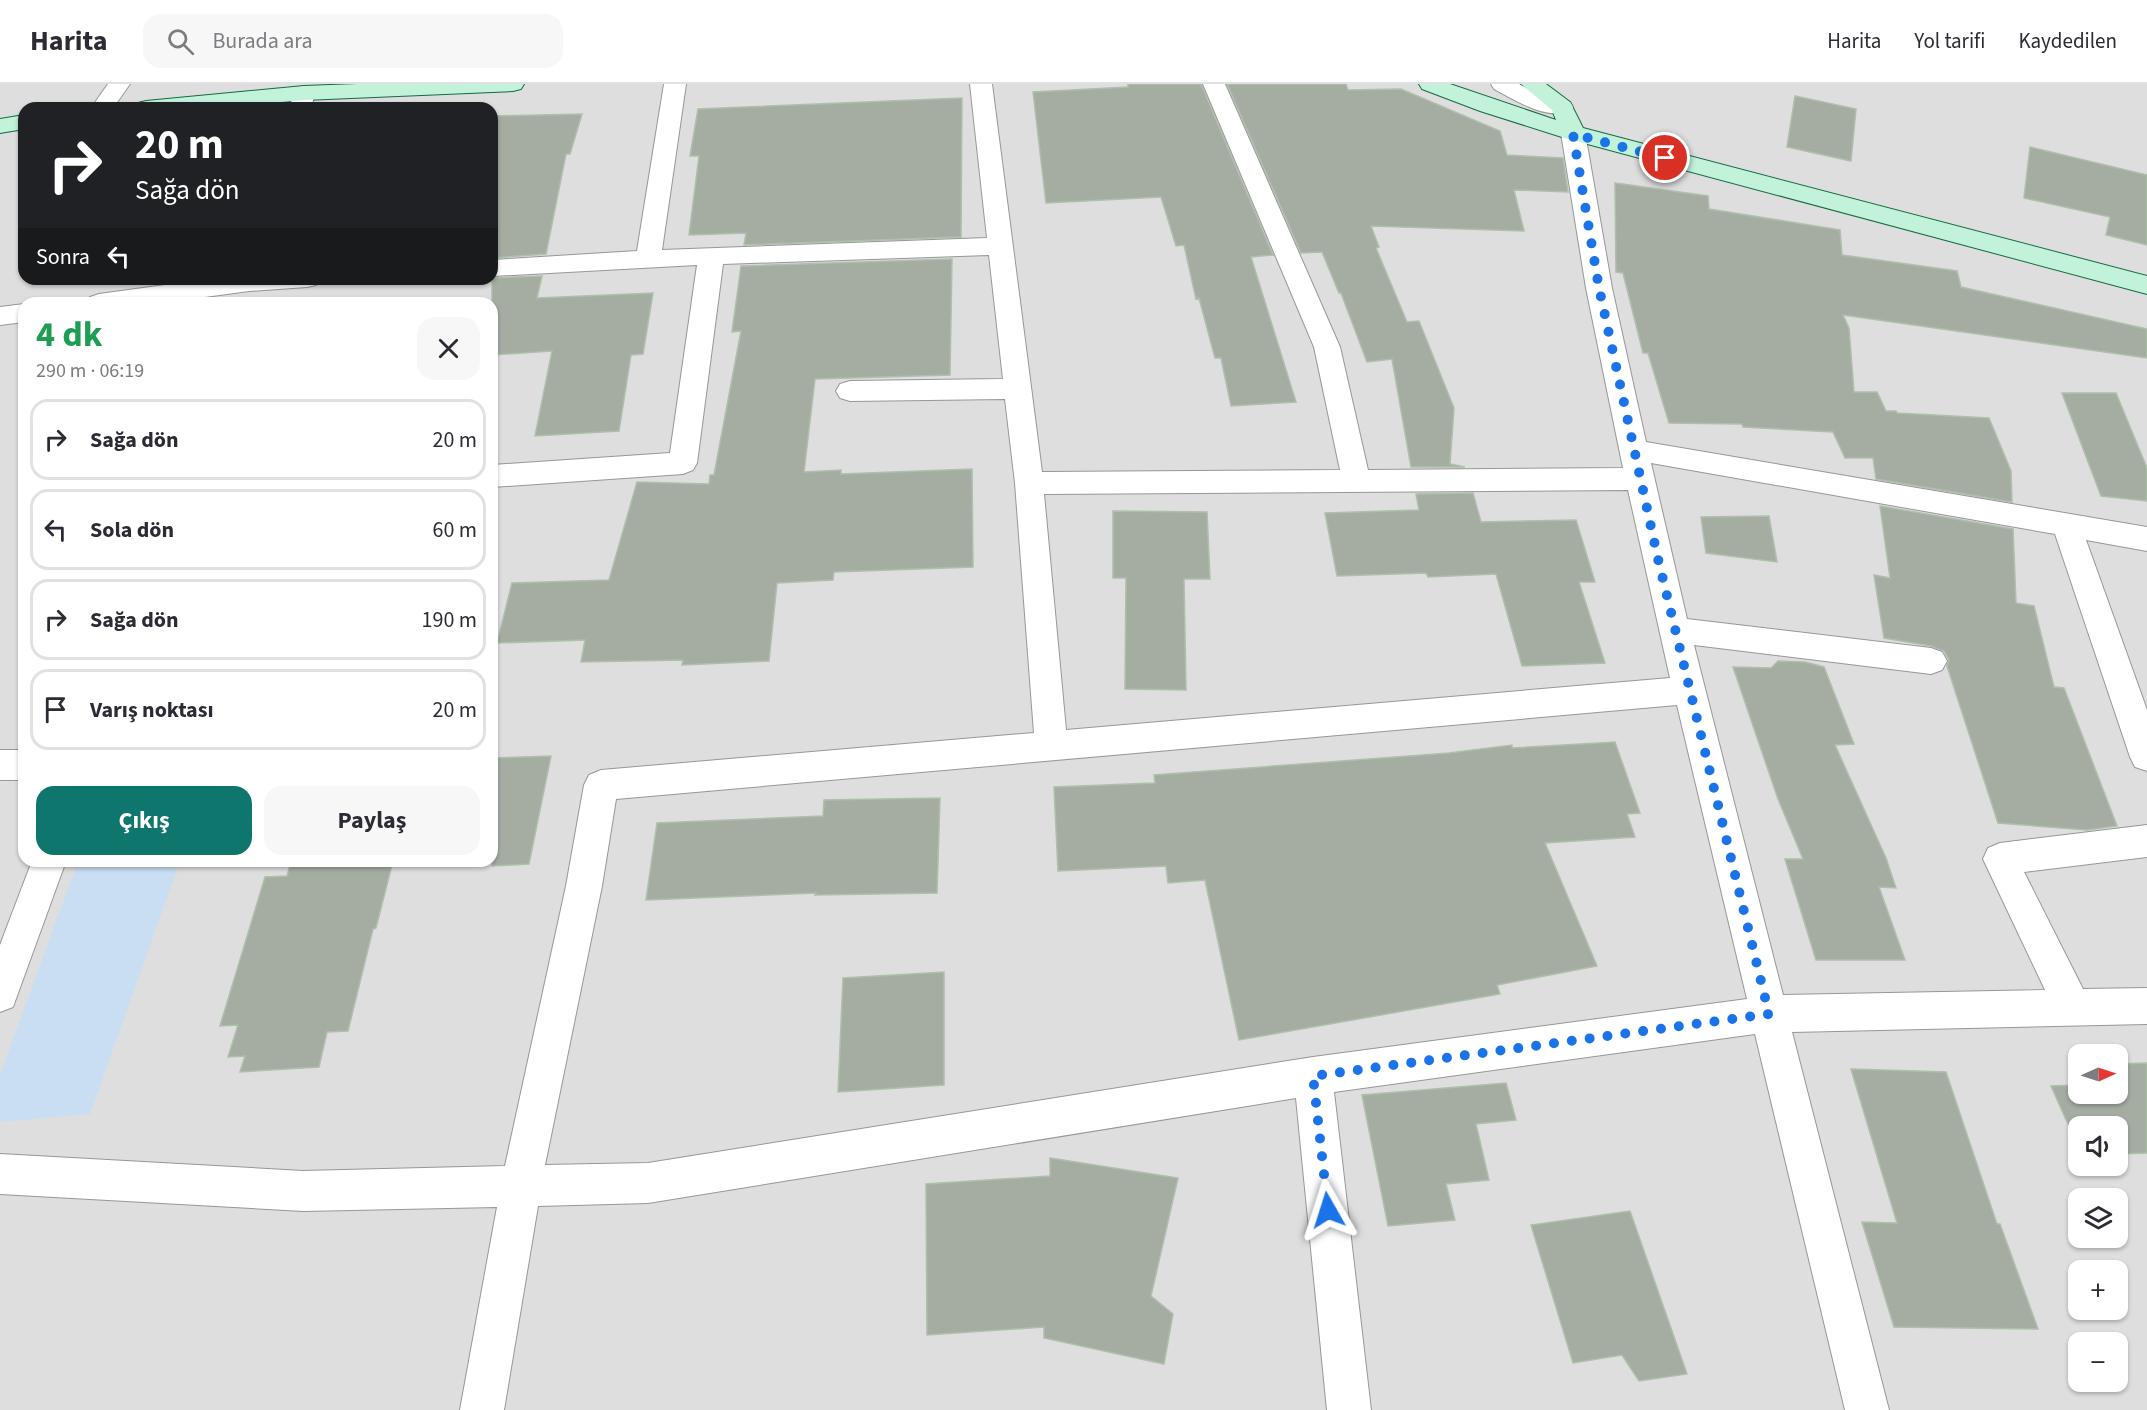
<!DOCTYPE html>
<html lang="tr">
<head>
<meta charset="utf-8">
<style>
  :root { --surface:#fff; --page:#f7f7f7; --text:#2b2b33; --muted:#7c7c81; --line:#e1e1e2; --accent:#0f766e }
  body { margin:0; font-family:"Source Sans 3",sans-serif; background:var(--page); color:var(--text); height:100vh; display:flex; flex-direction:column; font-size:22px; white-space:nowrap }
  * { box-sizing:border-box; margin:0 }
  p { font-size:20px; color:var(--muted) }
  .icon { flex:none; width:33px; height:33px; fill:none; stroke:currentColor; stroke-width:2; stroke-linecap:round; stroke-linejoin:round }
  .map { position:relative; flex:1; overflow:hidden }
  .sheet { position:absolute; left:18px; top:213px; width:480px; height:570px; display:flex; flex-direction:column; background:var(--surface); border-radius:18px; box-shadow:0 2px 4px #0004 }
  .sheet>* { flex:none }
  .hud { position:absolute; left:18px; top:18px; width:480px; height:183px; border-radius:18px; box-shadow:0 2px 4px #0004; background:#202124; color:#fff; overflow:hidden }
  .needle { width:39px; rotate:87deg }
  .fabs { position:absolute; left:2068px; top:960px; display:grid; gap:12px }
  .fabs a { display:grid; place-items:center; width:60px; height:60px; border-radius:12px; background:var(--surface); box-shadow:0 2px 4px #0004; font-size:30px }
  .pin { position:absolute; display:grid; place-items:center; width:51px; height:51px; color:#fff; margin:-26px; border:3px solid #fff; border-radius:50%; box-shadow:0 2px 6px #0007 }
  .me { position:absolute; width:66px; margin:-33px; rotate:354deg; stroke-linejoin:round; filter:drop-shadow(0 0 4px #0008) }
  .turn { display:flex; align-items:center; gap:21px; height:126px; padding:0 18px; font-size:27px }
  .turn .icon { width:78px; height:78px; stroke-width:2.5 }
  .turn b { display:block; font-size:42px; line-height:51px }
  .then { display:flex; align-items:center; height:57px; padding:0 18px; background:#0003; gap:12px; font-size:22px }
  .round { display:grid; place-items:center; flex:none; width:63px; height:63px; border-radius:18px; background:var(--page) }
  .headline { display:flex; align-items:center; justify-content:space-between; height:102px; padding:0 18px }
  h1 { font-size:36px; font-weight:700; line-height:45px; color:#1e9e55 }
  .primary-button { display:flex; gap:12px; margin-top:auto; padding:12px 18px }
  .primary-button a { flex:1; height:69px; border-radius:18px; background:var(--accent); color:#fff; font-size:24px; font-weight:700; line-height:69px; text-align:center }
  .primary-button a+a { background:var(--page); color:var(--text) }
  ul { padding:0; list-style:none }
  li { display:flex; align-items:center; gap:18px; height:81px; margin:0 12px 9px; padding:0 6px; border:3px solid var(--line); border-radius:18px }
  li div { flex:1 }
  li b { display:block; font-size:22px }
  li em { font-style:normal }
  header { display:flex; align-items:center; gap:36px; box-sizing:border-box; height:84px; padding:0 30px; background:var(--surface); border-bottom:2px solid var(--line) }
  header strong { font-size:28px }
  nav { display:flex; gap:33px; margin-inline-start:auto; font-size:21px }
  .search { width:420px; height:54px; background:var(--page); display:flex; align-items:center; gap:15px; box-sizing:border-box; padding:0 21px; border-radius:18px; color:var(--muted); font-size:22px }
  .map>svg:first-child { display:block }
</style>
</head>
<body>
<header>
<strong>Harita</strong>
<div class="search"><svg class="icon" aria-label="search" viewBox="0 0 24 24"><circle cx="10" cy="10" r="6"/><path d="M15 15l6 6"/></svg>Burada ara</div>
<nav><a>Harita</a><a>Yol tarifi</a><a>Kaydedilen</a></nav>
</header>
<div class="map">
<svg width="2147" height="1326" viewBox="0 0 2147 1326">
  <rect width="100%" height="100%" fill="#e7efe8"/>
  <path fill="#dddedd" fill-rule="evenodd" d="M0,0H2147V1326H0ZM24,24H492V195H24ZM24,219H492V777H24ZM2079,970H2118V1010H2079ZM2079,1042H2118V1082H2079ZM2079,1114H2118V1154H2079ZM2079,1186H2118V1226H2079ZM2079,1258H2118V1298H2079Z"/>
  <path fill="#cadef3" d="M78,777H180L90,1030L0,1038V991Z"/>
  <path fill="#a5ada3" stroke="#aebfab" stroke-width="1.5" d="M1128,0H1201L1273,171L1251,173L1296,318L1231,322L1221,274H1215L1199,214L1196,215L1184,161L1176,162L1161,113L1046,119L1033,8L1128,3Z
    M1227,0H1346L1348,6L1401,5L1500,47L1507,71L1563,74L1568,108L1514,106L1524,147L1371,142L1379,163L1376,164L1407,238L1419,237L1454,324L1450,380L1465,383H1411L1392,275L1367,278L1341,209H1339L1322,168L1301,169Z
    M1795,12L1856,25L1851,77L1787,63Z
    M962,14L961,153L744,161L746,149L689,151L699,72H690L698,25Z
    M582,30L570,70H566L546,170L492,174V32Z
    M2030,63L2147,91V161L2106,151L2110,133L2024,114Z
    M1615,99L1708,112L1709,125L1840,146L1842,171L1957,187L1961,203L2147,245V274L1843,231L1849,244L1854,308H1877L1886,327H1896L1897,329L1989,334L2011,387L2012,418L1876,395L1873,374H1845L1833,348L1743,343L1742,340L1669,339L1648,269H1643L1623,189L1616,188Z
    M952,175L950,291L815,295L804,388L841,386V390L972,385L973,483L834,488L833,496L777,499L769,577L682,581L683,576L581,578L585,556L497,559L512,499L609,496L637,398L709,400L710,391H714L741,247L732,248L741,182Z
    M542,192L537,214L653,209L643,270L631,271L619,347L535,352L552,267L492,271V194Z
    M2062,309H2116L2147,384V417L2101,412Z
    M1473,409L1481,438L1576,436L1595,498H1579L1605,579L1522,582L1496,490L1428,493L1426,489L1337,492L1325,429L1419,426L1416,410Z
    M1880,422L2013,445L2016,519L2034,522L2054,603L2064,604L2117,742L2087,746L1998,739L1947,582L1949,576L1944,567L1931,562L1884,554L1874,491L1890,494Z
    M1113,427L1207,428L1210,495H1184L1186,606L1125,605L1126,494H1113Z
    M1769,432L1777,478L1706,469L1701,433Z
    M1778,577L1805,578L1824,583L1854,660L1835,661L1886,774L1896,804L1879,803L1905,876H1816L1785,775H1803L1778,715L1733,583L1771,584Z
    M1615,658L1640,729L1627,730L1635,753L1545,759L1597,882L1497,901L1500,910L1239,956L1205,796L1168,799L1166,782L1058,787L1054,703L1155,699L1154,691L1449,669L1512,661V664Z
    M551,672L529,780L492,782V674Z
    M940,714L937,809L815,811L816,809L646,816L657,739L823,732L824,716Z
    M291,777H393L376,844L373,845L348,947L327,948L319,983L240,988L245,972L228,973L238,941L220,942L265,793L287,792Z
    M944,888V1001L838,1008L843,894Z
    M2147,979V1069L2118,1070V1042H2079V1065L2051,1002L2079,1001V1010H2118V980Z
    M1851,985L1946,988L1997,1140H2000L2038,1245L1894,1243L1862,1138L1897,1139Z
    M1506,999L1516,1036L1476,1040L1489,1096L1446,1100L1455,1136L1388,1142L1362,1011Z
    M1050,1074L1178,1094L1151,1212L1173,1230L1164,1280L1044,1254V1243L927,1251L926,1100L1050,1092Z
    M1630,1127L1687,1290L1639,1297L1622,1271L1573,1279L1531,1141Z"/>
  <g fill="none" stroke-linecap="round" stroke-linejoin="round">
    <defs>
      <path id="street" d="M108,0H130L113,24H91Z
        M664,0H686L662,166L987,154L970,0H992L1042,388L1340,386L1314,263L1203,0H1225L1340,263L1368,386L1623,384L1586,204L1561,49L1565,44L1573,42L1581,44L1585,49L1612,204L1646,358L2147,443V467L2086,456L2147,626V687L2135,683L2130,673L2055,450L1651,379L1687,535L1931,564L1942,568L1947,577L1942,586L1931,590L1694,561L1783,911L2045,906L1983,775L1988,764L2000,759L2147,741V773L2024,788L2083,905L2147,904V940L1792,948L1889,1326H1845L1755,950L1334,1008L1371,1326H1327L1296,1014L648,1119L538,1122L504,1326H460L497,1123L303,1127L0,1110V1070L303,1087L505,1082L566,802L584,701L589,691L601,686L1034,649L1015,399L1005,315L850,317L840,314L836,307L840,300L850,297L1003,295L989,171L723,180L697,379L693,386L683,390L492,403V381L670,369L697,181L492,192V176L637,167ZM1628,406L1670,594L1066,646L1044,410ZM1677,621L1747,915L1313,973L648,1079L545,1081L602,802L616,715Z
        M1491,0H1519L1543,13L1570,18L1573,23L1570,28C1543,35 1517,17 1494,5Z
        M304,2L312,4L315,9L311,24H289L296,4Z
        M209,195H320L316,201L307,203L249,207L161,219H86L90,213L99,210Z
        M24,220V238L0,241V223Z
        M0,666H24V696H0Z
        M32,777H66L13,923L0,928V861Z"/>
      <path id="secondary" d="M357,0H524L521,5L513,7L304,16L217,24H135L138,19L146,17L304,2Z
        M1419,0H1450L1556,36L1552,26L1521,0H1546L1570,18L1583,44L2147,192V210L1565,54L1480,27L1422,5Z
        M24,31V45L0,49V35Z"/>
    </defs>
    <use href="#street" stroke="#979797" stroke-width="2"/>
    <use href="#secondary" stroke="#136b42" stroke-width="2"/>
    <use href="#street" fill="#fff" fill-rule="evenodd"/>
    <use href="#secondary" fill="#c2f2d9" fill-rule="evenodd"/>
  </g>
  <g fill="none" stroke-linecap="round" stroke-linejoin="round">
    <path stroke="#1a73e8" stroke-width="10" stroke-dasharray="0 18" d="M1328,1126L1313,992L1769,930L1658,475L1599,204L1573,50L1665,74"/>
  </g>
</svg>
<div class="fabs">
<a><svg class="needle" viewBox="-14 -14 28 28"><path d="M0-13l5 13h-10z" fill="#e53935"/><path d="M0 13l5-13h-10z" fill="#7c7c81"/></svg></a>
<a><svg class="icon" aria-label="sound" viewBox="0 0 24 24"><path d="M4 9h4l5-4v14l-5-4H4zM17 9q2 3 0 6"/></svg></a>
<a><svg class="icon" aria-label="layers" viewBox="0 0 24 24"><path d="M12 4l9 5-9 5-9-5zM3 14l9 5 9-5"/></svg></a>
<a>+</a>
<a>−</a>
</div>
<div class="pin" style="left:1665px;top:74px;background:#d93025"><svg class="icon" aria-label="arrive" viewBox="0 0 24 24"><path d="M6 21V4h12l-3 4 3 4H6"/></svg></div>
<svg class="me" style="left:1328px;top:1126px" viewBox="-20 -20 40 40"><path d="M0-17L14 15 0 8-14 15z" fill="#1a73e8" stroke="#fff" stroke-width="4"/></svg>
<div class="hud">
<div class="turn"><svg class="icon" aria-label="right" viewBox="0 0 24 24"><path d="M7 20v-9h11M14 6l5 5-5 5"/></svg><div><b>20 m</b>Sağa dön</div></div>
<div class="then">Sonra<svg class="icon" aria-label="left" viewBox="0 0 24 24"><path d="M17 20v-9H6M10 6l-5 5 5 5"/></svg></div>
</div>
<section class="sheet">
<div class="headline"><div><h1>4 dk</h1><p>290 m · 06:19</p></div><a class="round"><svg class="icon" aria-label="close" viewBox="0 0 24 24"><path d="M6 6l12 12M18 6L6 18"/></svg></a></div>
<ul>
<li><svg class="icon" aria-label="right" viewBox="0 0 24 24"><path d="M7 20v-9h11M14 6l5 5-5 5"/></svg><div><b>Sağa dön</b></div><em>20 m</em></li>
<li><svg class="icon" aria-label="left" viewBox="0 0 24 24"><path d="M17 20v-9H6M10 6l-5 5 5 5"/></svg><div><b>Sola dön</b></div><em>60 m</em></li>
<li><svg class="icon" aria-label="right" viewBox="0 0 24 24"><path d="M7 20v-9h11M14 6l5 5-5 5"/></svg><div><b>Sağa dön</b></div><em>190 m</em></li>
<li><svg class="icon" aria-label="arrive" viewBox="0 0 24 24"><path d="M6 21V4h12l-3 4 3 4H6"/></svg><div><b>Varış noktası</b></div><em>20 m</em></li>
</ul>
<div class="primary-button"><a>Çıkış</a><a>Paylaş</a></div>
</section>
</div>
</body>
</html>
